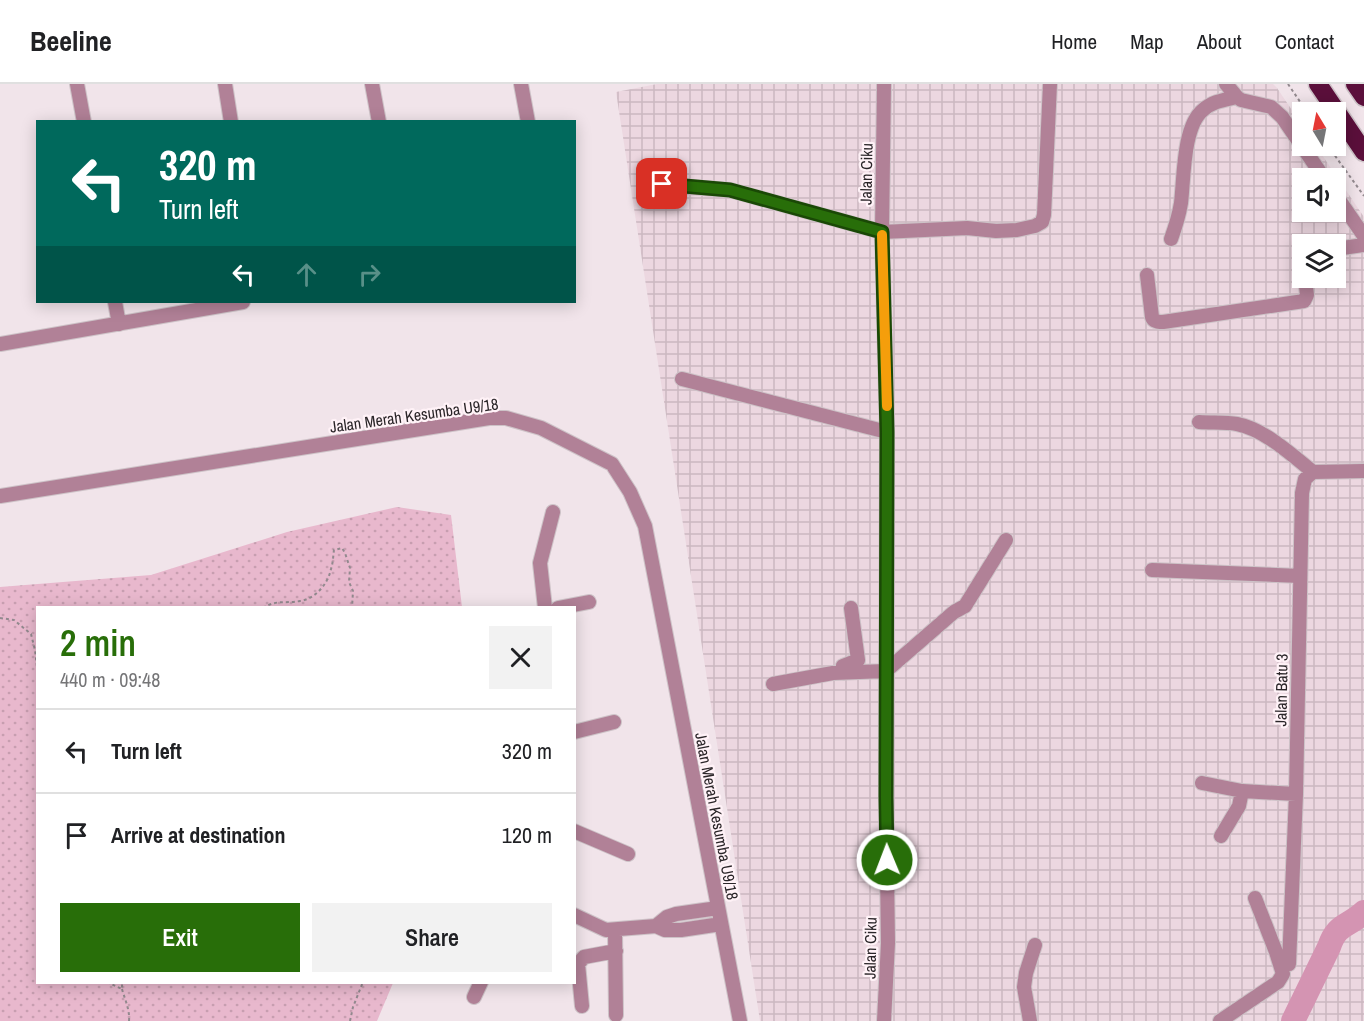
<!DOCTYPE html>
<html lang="en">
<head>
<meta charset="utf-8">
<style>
  :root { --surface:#fff; --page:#f2f2f2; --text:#202124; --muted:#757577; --line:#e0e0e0; --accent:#286e09 }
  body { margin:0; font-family:"Archivo Narrow",sans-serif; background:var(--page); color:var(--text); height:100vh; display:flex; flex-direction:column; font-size:22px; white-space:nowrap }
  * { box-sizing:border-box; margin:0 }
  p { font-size:20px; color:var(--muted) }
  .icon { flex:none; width:33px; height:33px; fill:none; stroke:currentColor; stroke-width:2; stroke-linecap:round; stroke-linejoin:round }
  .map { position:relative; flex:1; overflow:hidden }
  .sheet { position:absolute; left:36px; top:522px; width:540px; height:378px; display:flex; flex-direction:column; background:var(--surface); border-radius:0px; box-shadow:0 3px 15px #0003 }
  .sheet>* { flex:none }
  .banner { position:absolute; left:36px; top:36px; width:540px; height:183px; border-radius:0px; box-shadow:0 3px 15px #0003; background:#00695c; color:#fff; overflow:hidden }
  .needle { width:39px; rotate:350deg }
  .controls { position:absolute; left:1292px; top:18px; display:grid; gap:12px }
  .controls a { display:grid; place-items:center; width:54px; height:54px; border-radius:0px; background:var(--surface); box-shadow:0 3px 15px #0003; font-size:30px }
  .pin { position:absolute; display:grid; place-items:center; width:51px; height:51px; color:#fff; margin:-26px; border-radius:12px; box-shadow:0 3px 9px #0006 }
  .me { position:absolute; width:66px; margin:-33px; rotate:359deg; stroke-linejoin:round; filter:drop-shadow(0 0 4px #0008) }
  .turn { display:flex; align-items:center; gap:21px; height:126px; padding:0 24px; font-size:27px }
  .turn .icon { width:78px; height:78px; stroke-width:2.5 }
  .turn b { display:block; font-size:42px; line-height:51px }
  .lanes { display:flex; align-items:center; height:57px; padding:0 24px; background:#0003; justify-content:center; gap:30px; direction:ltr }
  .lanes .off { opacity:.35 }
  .round { display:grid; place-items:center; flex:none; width:63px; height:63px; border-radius:0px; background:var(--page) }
  .headline { display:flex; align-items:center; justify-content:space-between; height:102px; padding:0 24px }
  h1 { font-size:36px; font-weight:600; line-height:45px; color:var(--accent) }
  .primary-button { display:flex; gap:12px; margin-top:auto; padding:12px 24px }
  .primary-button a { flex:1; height:69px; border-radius:0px; background:var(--accent); color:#fff; font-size:24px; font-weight:600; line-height:69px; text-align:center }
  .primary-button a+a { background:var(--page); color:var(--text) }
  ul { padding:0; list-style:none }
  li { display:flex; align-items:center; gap:18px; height:84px; padding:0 24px; border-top:2px solid var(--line) }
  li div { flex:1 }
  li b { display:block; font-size:22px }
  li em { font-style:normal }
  header { display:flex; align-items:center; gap:36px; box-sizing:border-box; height:84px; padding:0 30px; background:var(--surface); border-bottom:2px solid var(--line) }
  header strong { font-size:28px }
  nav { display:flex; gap:33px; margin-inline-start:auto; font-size:21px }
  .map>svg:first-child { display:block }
</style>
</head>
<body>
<header>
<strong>Beeline</strong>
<nav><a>Home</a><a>Map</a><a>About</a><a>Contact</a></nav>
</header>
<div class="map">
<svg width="1364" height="937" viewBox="0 0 1364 937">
  <defs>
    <pattern id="industrial-grid" width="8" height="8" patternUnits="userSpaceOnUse" patternTransform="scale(1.5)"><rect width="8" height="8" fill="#ecd7e0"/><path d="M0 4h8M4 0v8" fill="none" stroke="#cbb8c0"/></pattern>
    <pattern id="grass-dots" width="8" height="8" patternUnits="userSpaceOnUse" patternTransform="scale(1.5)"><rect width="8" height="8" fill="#e8b8cd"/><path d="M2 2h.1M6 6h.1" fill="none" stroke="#c79eb0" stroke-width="1.8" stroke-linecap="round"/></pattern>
  </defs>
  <rect width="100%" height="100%" fill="#f1e4ea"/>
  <path fill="url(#industrial-grid)" fill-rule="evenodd" d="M657,0H1273L1277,4L1302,41V62H1316L1364,133V937H760L616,8ZM1302,94H1335V128H1302ZM1302,160H1335V194H1302Z"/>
  <path fill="url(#grass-dots)" d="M397,423L451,431L462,523L38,524V898L393,899L377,937H0V503L151,491L287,448Z"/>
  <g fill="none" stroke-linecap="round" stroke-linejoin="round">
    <path stroke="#d494b2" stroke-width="24" d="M1293,937L1329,863C1337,839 1348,843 1364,828"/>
    <defs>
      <path id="minor" d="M77,0L84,38
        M225,0L231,38
        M372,0L379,38
        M521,0L528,38
        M1226,0L1237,13L1241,16L1271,23L1282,33L1324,94
        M662,101L730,106L882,148L967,144L996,147L1017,146L1035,142L1042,138L1044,131L1050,0
        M1335,110L1364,152
        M1171,155C1175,144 1179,131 1181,119C1184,94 1183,42 1203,26C1213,17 1224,16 1237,13
        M1335,165L1364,161
        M1147,191L1152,233C1153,237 1158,238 1163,238L1304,217L1307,211L1305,194
        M115,218L119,240
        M0,260L243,218
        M682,295L887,348
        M1199,338C1211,339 1225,338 1237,340C1264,345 1292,371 1313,388
        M0,412L489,334H506L541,344L612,380L630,408L645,442L740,937
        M1152,486L1300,492
        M545,524L540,479L553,428
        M558,524L589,518
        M844,589L843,582L858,576L851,524
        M773,600L833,589L886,587L954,528L965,522L1006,456
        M574,648L614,638
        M1202,699L1242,707L1296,710
        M574,747L628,770
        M1221,752L1239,722L1242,707
        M574,831L606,846L656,842L665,846H681L721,840
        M656,842L667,833L676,830L718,824
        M615,846L616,931
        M1289,880L1296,710L1302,409L1305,395L1313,388L1364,387
        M474,913L481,898
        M582,922L578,880L584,873L616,867
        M884,937L888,859L886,713L887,348L882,148L884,0
        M1030,937L1024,903L1026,889L1035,861
        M1220,937L1278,898L1283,890L1276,868L1255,814"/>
      <path id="highway" d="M1318,0L1364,68
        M1355,0L1364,13"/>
    </defs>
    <use href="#minor" stroke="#cdc2c7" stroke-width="16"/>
    <use href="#highway" stroke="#cdc2c7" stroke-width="21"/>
    <path stroke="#92898e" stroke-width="2" stroke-dasharray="3 3" stroke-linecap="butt" d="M1288,0L1307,28
      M1328,62L1364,112
      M263,524C278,515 284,520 300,517C315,515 328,500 331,485C333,479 333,473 334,466L342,464L345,469L350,484L349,498L353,507L352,524
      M0,534L14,536L31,550L35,566L38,592
      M38,612V627
      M107,898L122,905V898
      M122,905C125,916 130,926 129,937
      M350,937L353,923L363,898"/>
    <use href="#minor" stroke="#b18197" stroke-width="14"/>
    <use href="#highway" stroke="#5b0f3b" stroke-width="18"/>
  </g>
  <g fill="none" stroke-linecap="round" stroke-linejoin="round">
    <defs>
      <path id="route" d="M662,100L730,106L882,148L887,348L886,713L887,776"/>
    </defs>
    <use href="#route" stroke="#1a4806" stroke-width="15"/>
    <use href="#route" stroke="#286e09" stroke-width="10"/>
    <path stroke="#f59e0b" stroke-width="10" d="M882,151L887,322"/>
  </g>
  <g text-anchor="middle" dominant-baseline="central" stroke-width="4.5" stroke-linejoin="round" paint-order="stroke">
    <g font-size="16" fill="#2a2528" stroke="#fff2f7">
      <text transform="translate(866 90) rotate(-89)">Jalan Ciku</text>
      <text transform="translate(414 331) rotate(-8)">Jalan Merah Kesumba U9/18</text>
      <text transform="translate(1281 606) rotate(-89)">Jalan Batu 3</text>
      <text transform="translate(717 732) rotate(79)">Jalan Merah Kesumba U9/18</text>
      <text transform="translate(870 864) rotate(-89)">Jalan Ciku</text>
    </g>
  </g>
</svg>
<div class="controls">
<a><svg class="needle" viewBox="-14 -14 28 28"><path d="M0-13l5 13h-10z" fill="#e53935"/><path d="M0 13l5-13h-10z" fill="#757577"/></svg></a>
<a><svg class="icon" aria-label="sound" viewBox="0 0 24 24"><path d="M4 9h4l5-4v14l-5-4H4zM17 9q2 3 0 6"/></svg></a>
<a><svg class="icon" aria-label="layers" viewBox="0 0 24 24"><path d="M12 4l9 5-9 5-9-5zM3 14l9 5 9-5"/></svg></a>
</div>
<div class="pin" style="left:662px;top:100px;background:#d93025"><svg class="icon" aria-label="arrive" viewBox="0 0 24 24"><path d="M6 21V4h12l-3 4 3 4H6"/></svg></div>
<svg class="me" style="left:887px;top:776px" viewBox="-20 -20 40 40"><circle r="17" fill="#286e09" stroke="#fff" stroke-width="3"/><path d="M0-11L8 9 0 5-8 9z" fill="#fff"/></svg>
<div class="banner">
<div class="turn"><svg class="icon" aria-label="left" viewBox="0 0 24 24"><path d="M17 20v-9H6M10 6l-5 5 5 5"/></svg><div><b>320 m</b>Turn left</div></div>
<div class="lanes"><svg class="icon" aria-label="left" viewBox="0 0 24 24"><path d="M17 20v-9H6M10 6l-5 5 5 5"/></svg><svg class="icon off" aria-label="ahead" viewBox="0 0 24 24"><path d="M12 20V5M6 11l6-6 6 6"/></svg><svg class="icon off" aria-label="right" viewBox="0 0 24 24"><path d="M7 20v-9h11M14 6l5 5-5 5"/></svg></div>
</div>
<section class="sheet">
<div class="headline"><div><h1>2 min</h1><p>440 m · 09:48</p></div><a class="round"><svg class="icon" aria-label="close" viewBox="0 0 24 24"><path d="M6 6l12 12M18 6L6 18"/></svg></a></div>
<ul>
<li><svg class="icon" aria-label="left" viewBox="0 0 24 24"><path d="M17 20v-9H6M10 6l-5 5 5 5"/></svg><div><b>Turn left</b></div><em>320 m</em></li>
<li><svg class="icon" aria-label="arrive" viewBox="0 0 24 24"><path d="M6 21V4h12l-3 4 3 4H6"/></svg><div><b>Arrive at destination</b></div><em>120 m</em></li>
</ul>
<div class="primary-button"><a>Exit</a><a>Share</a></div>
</section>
</div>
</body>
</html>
